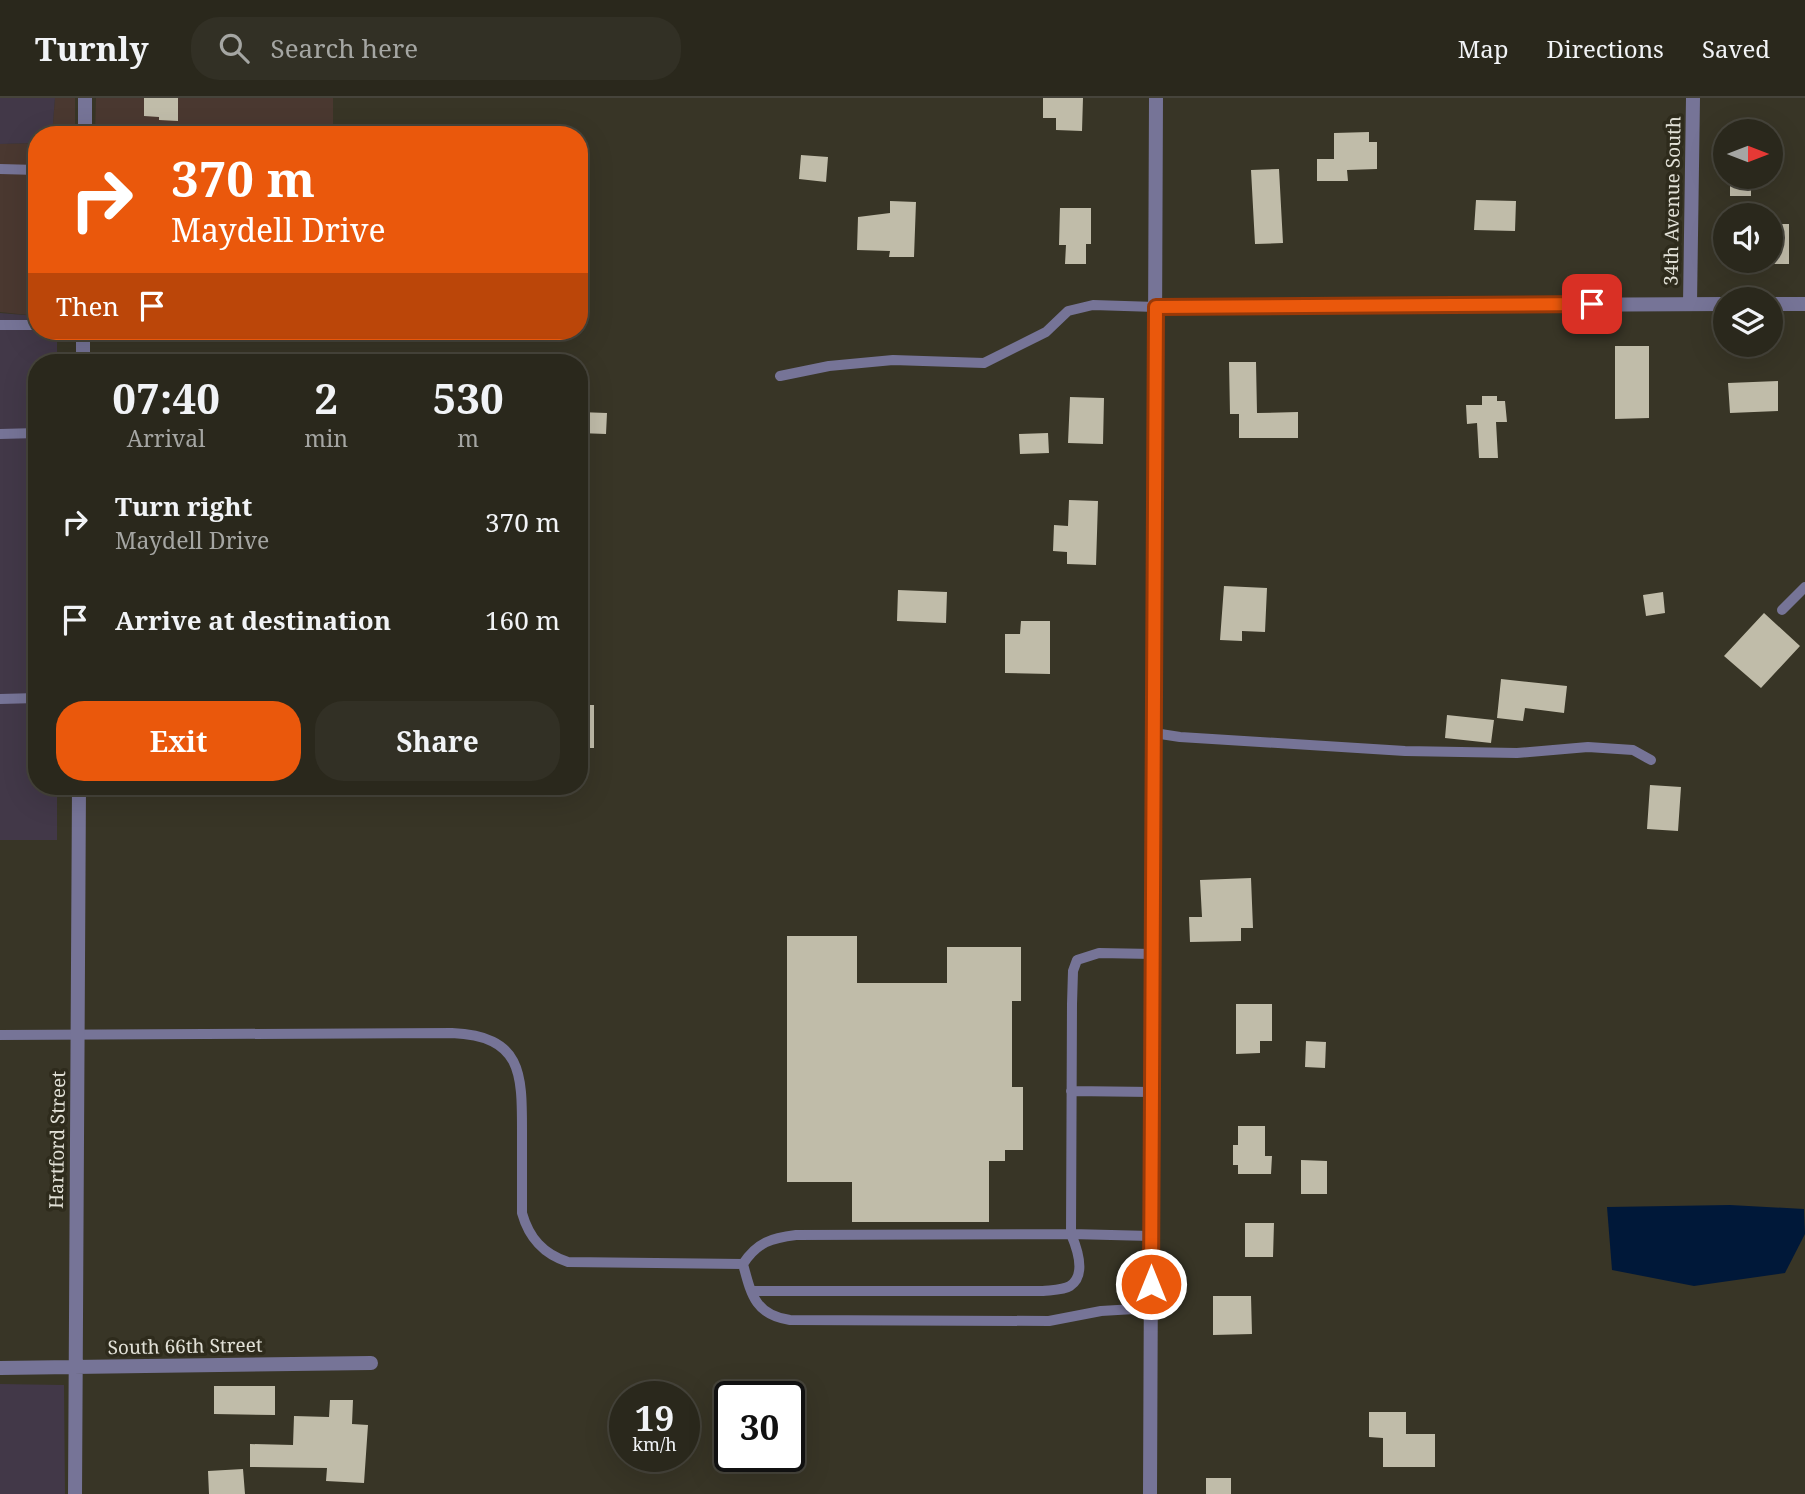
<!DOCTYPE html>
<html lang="en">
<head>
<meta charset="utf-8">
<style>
  :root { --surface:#2a281c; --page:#323025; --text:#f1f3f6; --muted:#a5a6a3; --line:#46443b; --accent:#ea580c }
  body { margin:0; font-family:"Noto Serif",serif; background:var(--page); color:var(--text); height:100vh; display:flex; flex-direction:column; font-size:26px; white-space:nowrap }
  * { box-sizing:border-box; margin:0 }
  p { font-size:23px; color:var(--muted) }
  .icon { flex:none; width:38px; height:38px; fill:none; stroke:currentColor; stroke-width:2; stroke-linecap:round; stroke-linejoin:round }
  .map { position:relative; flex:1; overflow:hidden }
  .side { position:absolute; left:28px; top:256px; width:560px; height:441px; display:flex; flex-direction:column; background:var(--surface); border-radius:28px; box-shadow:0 7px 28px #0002,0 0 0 2px var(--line) }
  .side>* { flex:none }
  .guide { position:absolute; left:28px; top:28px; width:560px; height:214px; border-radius:28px; box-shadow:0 7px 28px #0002,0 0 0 2px var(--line); background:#ea580c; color:#fff; overflow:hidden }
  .needle { width:46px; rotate:90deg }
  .fabs { position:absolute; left:1713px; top:21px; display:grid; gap:14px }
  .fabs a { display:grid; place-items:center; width:70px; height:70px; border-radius:50%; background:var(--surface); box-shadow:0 7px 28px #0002,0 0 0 2px var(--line); font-size:35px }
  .speed { position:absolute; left:609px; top:1283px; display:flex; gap:14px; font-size:35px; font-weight:700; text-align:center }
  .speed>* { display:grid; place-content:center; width:91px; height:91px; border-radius:50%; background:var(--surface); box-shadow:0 7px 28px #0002,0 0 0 2px var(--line); line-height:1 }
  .speed small { font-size:18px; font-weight:400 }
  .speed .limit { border:4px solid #111; border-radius:10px; background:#fff; color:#111 }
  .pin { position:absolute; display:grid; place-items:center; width:60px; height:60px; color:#fff; margin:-30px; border-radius:14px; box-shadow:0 4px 10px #0006 }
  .me { position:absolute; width:77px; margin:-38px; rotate:0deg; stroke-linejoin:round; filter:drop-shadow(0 0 5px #0008) }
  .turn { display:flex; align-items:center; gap:24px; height:147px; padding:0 28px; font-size:32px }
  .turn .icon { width:91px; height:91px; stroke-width:2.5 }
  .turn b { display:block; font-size:49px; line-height:60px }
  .then { display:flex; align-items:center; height:66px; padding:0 28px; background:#0003; gap:14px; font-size:26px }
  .eta { display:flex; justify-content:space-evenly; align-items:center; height:119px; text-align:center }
  .eta b { font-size:42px; font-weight:700; line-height:49px }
  .action { display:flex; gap:14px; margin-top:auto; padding:14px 28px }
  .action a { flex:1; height:80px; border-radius:28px; background:var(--accent); color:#fff; font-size:28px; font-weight:700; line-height:80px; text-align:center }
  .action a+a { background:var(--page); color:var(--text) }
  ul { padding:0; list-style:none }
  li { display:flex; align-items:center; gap:21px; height:98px; padding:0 28px }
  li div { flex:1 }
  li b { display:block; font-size:26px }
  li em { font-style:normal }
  header { display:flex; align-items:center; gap:42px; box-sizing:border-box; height:98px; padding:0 35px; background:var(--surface); border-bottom:2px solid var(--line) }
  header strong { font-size:33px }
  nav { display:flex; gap:38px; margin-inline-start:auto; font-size:24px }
  .search { width:490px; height:63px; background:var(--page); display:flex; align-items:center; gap:18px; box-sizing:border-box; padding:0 24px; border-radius:28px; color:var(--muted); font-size:26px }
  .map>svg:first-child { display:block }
</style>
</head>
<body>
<header>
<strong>Turnly</strong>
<div class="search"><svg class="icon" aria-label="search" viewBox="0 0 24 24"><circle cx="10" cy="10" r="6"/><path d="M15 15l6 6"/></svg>Search here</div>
<nav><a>Map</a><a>Directions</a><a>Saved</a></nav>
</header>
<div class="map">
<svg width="1805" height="1396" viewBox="0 0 1805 1396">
  <rect width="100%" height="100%" fill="#383526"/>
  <path fill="#4a3830" d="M55,0H75V37H52Z
    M96,0H333V37H95Z
    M37,45V218L0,214V46Z"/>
  <path fill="#423848" d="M0,0H55L52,37H37V45L0,46Z
    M0,215L37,218V233H57V264H37V688H57V742H0Z
    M0,1286L64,1287L65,1396H0Z"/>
  <path fill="#001839" d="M1730,1107L1804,1111L1805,1136L1785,1175L1694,1188L1612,1172L1607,1109Z"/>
  <path fill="#c0bca9" d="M144,0H178V23L159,22V19L144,18Z
    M1043,0H1083L1082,33L1056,32V20H1043Z
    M1369,34V44H1377V71L1347,72L1348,83H1317V61H1334V35Z
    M801,57L828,59L826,84L799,81Z
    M1279,71L1283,145L1255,146L1251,72Z
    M1730,79H1751V98H1730Z
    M1476,102L1516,103L1515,133L1474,132Z
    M890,103L916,104L914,159H889L890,153L857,152L858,119L890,115Z
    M1060,110H1091V146H1086V166H1065L1066,147H1059Z
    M1771,126H1789V166H1771Z
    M1615,248H1649V320L1615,321Z
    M1229,264H1256L1257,315L1298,314V340H1239V316H1230Z
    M1778,283V313L1730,315L1728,285Z
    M1482,298H1497V303H1505L1507,324H1496L1498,360H1479L1477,325L1467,326L1466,307H1482Z
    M1070,299L1104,300L1103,346L1068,345Z
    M579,314L607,315L606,336L579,335Z
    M1048,335L1049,355L1020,356L1019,336Z
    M1069,402L1098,403L1096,467L1067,466V454L1053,453L1054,427L1068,428Z
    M1224,488L1267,490L1265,534L1242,533V543L1220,542Z
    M898,492L947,494L946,525L897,523Z
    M1663,494L1665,515L1646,518L1643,497Z
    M1764,515L1800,548L1761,590L1724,558Z
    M1021,523H1050V576L1005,575V536H1020Z
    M1501,581L1567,588L1564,615L1525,610L1523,623L1497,620Z
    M579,607H594V650H579Z
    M1447,617L1494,622L1491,645L1445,640Z
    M1650,687L1681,689L1678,733L1647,731Z
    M1251,780L1253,830H1241V843L1190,844L1189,819H1202L1200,782Z
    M787,838H857V885H947V849H1021V903H1012V989H1023V1052H1005V1063H989V1124H852V1084H787Z
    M1236,906H1272V943H1260V955L1236,956Z
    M1306,943L1326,944L1325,970L1305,969Z
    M1238,1028H1265V1058H1272L1271,1076H1238V1067H1233V1047H1238Z
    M1301,1062L1327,1063V1096H1301Z
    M1245,1125H1274L1273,1159H1245Z
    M1213,1198H1251L1252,1236L1213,1237Z
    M214,1288H275V1317L214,1316Z
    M330,1302H353L352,1326L368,1327L364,1385L326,1383L327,1370L250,1369V1346L293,1347L294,1318L329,1319Z
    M1369,1314H1406V1336H1435V1369H1383V1340L1369,1339Z
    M243,1371L245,1396H209L208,1373Z
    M1206,1380H1231V1396H1206Z"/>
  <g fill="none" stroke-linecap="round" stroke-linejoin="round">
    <path stroke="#767497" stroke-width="10" d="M0,71L37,72
      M0,227H37
      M780,278L829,268L893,262L984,265L1046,234L1068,213L1093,207L1156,209
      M0,336L37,335
      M1782,512L1805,489
      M0,601L37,600
      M1154,635L1180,639L1405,653L1517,655L1588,649L1633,652L1651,662
      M0,937L452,935C523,938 522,976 522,1035C522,1062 522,1089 522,1115C529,1140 543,1156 568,1164L743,1166C757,1144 772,1140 796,1137L1071,1136C1077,1150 1087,1177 1070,1188C1064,1192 1051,1192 1043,1193H751
      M1071,993L1152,994
      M1151,1138L1071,1136L1072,906L1073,873L1077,862L1099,855L1153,856
      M743,1166C751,1196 755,1217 790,1222L1049,1223L1101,1213L1151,1210"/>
    <path stroke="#767497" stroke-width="14" d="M85,37V0
      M1690,206L1693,0
      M1771,206H1805
      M1156,209L1726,206
      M83,264V233
      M0,1270L371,1265
      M75,1396L79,688
      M1150,1396L1156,0"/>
  </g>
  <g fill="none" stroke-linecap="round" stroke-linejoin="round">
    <defs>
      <path id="route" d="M1151,1186L1156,209L1592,206"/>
    </defs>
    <use href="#route" stroke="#983908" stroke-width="18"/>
    <use href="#route" stroke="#ea580c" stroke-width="12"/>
  </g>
  <g text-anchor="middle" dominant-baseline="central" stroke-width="7" stroke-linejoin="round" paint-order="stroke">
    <g font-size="19" fill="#e2e1d7" stroke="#2e2b1c">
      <text transform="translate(1672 103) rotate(-89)">34th Avenue South</text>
      <text transform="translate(57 1042) rotate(-89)">Hartford Street</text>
      <text transform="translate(185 1248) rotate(-1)">South 66th Street</text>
    </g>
  </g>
</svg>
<div class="fabs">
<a><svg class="needle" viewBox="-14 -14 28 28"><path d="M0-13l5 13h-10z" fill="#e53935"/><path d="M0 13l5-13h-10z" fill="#a5a6a3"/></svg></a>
<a><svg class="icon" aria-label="sound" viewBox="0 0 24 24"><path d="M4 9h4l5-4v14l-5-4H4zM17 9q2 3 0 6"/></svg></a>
<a><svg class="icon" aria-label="layers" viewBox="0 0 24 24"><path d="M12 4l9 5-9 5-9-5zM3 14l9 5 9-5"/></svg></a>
</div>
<div class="speed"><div>19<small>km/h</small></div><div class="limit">30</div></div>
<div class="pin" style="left:1592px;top:206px;background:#d93025"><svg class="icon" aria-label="arrive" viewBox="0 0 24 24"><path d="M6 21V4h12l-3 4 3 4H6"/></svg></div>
<svg class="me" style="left:1151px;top:1186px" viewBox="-20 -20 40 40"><circle r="17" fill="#ea580c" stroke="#fff" stroke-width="3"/><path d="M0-11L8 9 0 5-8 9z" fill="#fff"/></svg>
<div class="guide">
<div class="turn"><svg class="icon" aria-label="right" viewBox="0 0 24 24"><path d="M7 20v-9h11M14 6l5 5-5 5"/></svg><div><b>370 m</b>Maydell Drive</div></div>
<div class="then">Then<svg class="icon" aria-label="arrive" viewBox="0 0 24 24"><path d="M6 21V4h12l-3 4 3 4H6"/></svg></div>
</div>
<section class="side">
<div class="eta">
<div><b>07:40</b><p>Arrival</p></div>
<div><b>2</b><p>min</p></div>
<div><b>530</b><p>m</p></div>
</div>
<ul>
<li><svg class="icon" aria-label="right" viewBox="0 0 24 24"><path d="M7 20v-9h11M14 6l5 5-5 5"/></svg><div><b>Turn right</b><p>Maydell Drive</p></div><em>370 m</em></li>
<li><svg class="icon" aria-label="arrive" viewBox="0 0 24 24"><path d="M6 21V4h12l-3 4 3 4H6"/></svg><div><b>Arrive at destination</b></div><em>160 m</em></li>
</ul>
<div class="action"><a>Exit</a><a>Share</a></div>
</section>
</div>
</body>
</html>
